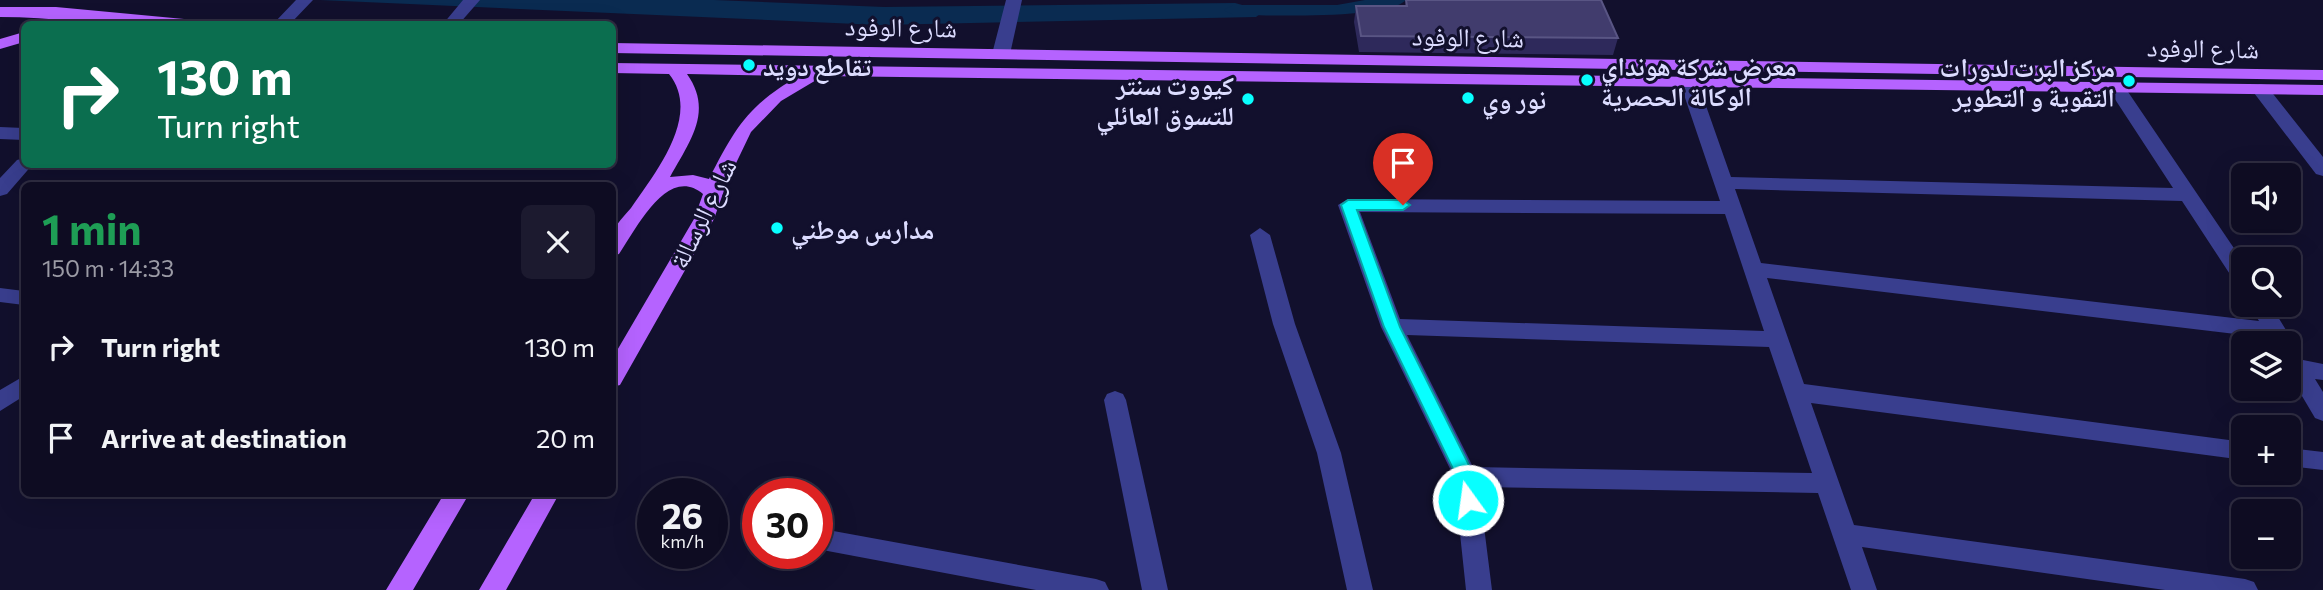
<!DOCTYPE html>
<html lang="en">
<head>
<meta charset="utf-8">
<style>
  :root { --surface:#0e0c22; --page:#1c1a2f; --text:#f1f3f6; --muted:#9b9ba5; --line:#2e2c40 }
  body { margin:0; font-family:Commissioner,"Noto Naskh Arabic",sans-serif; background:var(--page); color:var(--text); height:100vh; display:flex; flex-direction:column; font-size:26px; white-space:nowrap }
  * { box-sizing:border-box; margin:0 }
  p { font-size:23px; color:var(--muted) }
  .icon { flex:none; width:38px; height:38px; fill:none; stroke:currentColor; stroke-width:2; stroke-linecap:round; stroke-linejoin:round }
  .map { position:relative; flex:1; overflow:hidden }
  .details { position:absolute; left:21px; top:182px; width:595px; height:315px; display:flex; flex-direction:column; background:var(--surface); border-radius:10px; box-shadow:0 7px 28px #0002,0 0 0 2px var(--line) }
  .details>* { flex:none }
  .guide { position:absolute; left:21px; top:21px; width:595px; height:147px; border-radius:10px; box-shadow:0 7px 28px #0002,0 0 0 2px var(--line); background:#0b6e4f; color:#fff; overflow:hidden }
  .fabs { position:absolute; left:2231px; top:163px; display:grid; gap:14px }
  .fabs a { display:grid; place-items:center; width:70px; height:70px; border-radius:10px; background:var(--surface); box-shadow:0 7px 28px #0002,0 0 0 2px var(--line); font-size:35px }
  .speed { position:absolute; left:637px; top:478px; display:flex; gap:14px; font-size:35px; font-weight:700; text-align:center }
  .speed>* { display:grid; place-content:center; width:91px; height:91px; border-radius:50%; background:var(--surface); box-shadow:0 7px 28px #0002,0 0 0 2px var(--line); line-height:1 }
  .speed small { font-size:18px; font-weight:400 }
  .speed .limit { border:10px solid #d22; background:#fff; color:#111 }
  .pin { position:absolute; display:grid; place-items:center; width:60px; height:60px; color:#fff; margin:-72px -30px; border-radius:50% 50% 50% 0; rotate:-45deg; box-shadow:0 0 7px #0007 }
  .pin .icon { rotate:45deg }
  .me { position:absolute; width:77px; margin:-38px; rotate:346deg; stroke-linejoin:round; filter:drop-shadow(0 0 5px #0008) }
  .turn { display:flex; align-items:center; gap:24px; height:147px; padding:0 21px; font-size:32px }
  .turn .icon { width:91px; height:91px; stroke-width:2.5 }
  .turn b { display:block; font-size:49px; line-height:60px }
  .round { display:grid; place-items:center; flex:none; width:74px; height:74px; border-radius:10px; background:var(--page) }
  .overview { display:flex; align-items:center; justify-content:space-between; height:119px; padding:0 21px }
  h1 { font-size:42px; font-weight:700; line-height:52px; color:#1e9e55 }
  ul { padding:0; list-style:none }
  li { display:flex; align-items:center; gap:21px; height:91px; padding:0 21px }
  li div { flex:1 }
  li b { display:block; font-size:26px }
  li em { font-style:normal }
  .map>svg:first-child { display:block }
</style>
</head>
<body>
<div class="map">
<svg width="2323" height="590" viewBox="0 0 2323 590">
  <rect width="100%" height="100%" fill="#12102d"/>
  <path fill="#0a2b51" d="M320,0H714L884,7L1235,3L1264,11L1256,17L879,25Z"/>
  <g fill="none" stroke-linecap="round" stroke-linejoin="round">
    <path fill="#0a2b51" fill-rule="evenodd" d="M1365,0H1406C1388,20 1263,15 1233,15L1224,10L1233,5H1337Z"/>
    <path fill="#393e8e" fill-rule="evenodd" d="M296,0H313L290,24H273Z
      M463,0H480L459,24H443Z
      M1006,0H1022L1010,54L1001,59L992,54Z
      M1689,78L1698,83L1731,177L2173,188L2107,87L2110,83H2122L2244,263V287L2237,285L2182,201L1735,189L1761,263L2259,321L2249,304H2270L2291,338L2288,343H2272L2269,338L1767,278L1804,384L2244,442V460L1811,403L1854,525L2245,579L2254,582L2258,590H2165L1862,547L1877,590H1851L1818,493L1479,487L1492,590H1466L1454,477L1381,327L1338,205L1348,199L1720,201L1680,83ZM1360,212L1725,214L1764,331L1400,319ZM1407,335L1769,347L1812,473L1473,467Z
      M2260,84L2266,85L2323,157V176L2316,174L2251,89Z
      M0,127L24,128V140L0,139Z
      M24,158V164H33L7,194L0,196V178L17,160Z
      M1260,228L1270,235L1295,324L1341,453L1373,590H1347L1317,453L1273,324L1250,235Z
      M0,288L24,291V305L0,302Z
      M2289,347L2297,349L2303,360L2323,364V380L2315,379L2323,392V421L2315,418L2289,374Z
      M24,376V396L0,411V390Z
      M1115,391L1123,394L1126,400L1168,590H1142L1104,400L1107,394Z
      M2289,448L2323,452V470L2289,466Z
      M817,528L1096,579L1105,582L1109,590H1036L817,549Z"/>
    <path fill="#b563ff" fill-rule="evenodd" d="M0,7H56L184,19L192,24C130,30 63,17 0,17Z
      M24,32V42L0,49V39Z
      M612,43L2323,70V80L612,53Z
      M612,63L2323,85V95L823,76L781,101L751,132L727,182L714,219L620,385L612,387V359L694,219L703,194C667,164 636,230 619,254L612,256C612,249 611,240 612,234C615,225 625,215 631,208C656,172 702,115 669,74L612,73ZM687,74L799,76C748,105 735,128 709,179L693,175L670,177C689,142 714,112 687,74Z
      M444,494H469L413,590H386Z
      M535,494H559L506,590H479Z"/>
  </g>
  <path fill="#2e295b" d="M1406,0L1618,38L1613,55L1359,52L1354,22L1356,6H1405Z"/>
  <path fill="#413c6d" stroke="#595584" stroke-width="2" d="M1406,0H1601L1618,38L1361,36L1356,6H1407Z"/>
  <path fill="#08ffff" stroke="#05a6a6" stroke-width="2" d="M1348,200H1403L1410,205L1403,210H1357L1400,327L1475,477L1478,500L1475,505H1462L1457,477L1384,327L1341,205Z"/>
  <g fill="#08ffff" stroke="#12102d" stroke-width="2.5">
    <circle cx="749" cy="65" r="7"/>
    <circle cx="1587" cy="80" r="7"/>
    <circle cx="2129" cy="81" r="7"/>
    <circle cx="1468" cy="98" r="7"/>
    <circle cx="1248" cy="99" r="7"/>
    <circle cx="777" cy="228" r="7"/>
  </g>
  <g text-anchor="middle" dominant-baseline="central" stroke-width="6" stroke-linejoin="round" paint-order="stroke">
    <g font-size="26" fill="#dcdcff" stroke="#12102d">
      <text transform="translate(901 26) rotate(1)">شارع الوفود</text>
      <text transform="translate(1468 36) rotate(1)">شارع الوفود</text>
      <text transform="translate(2203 47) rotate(1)">شارع الوفود</text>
      <text transform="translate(702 213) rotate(-64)">شارع الرسالة</text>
    </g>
    <g font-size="26" font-weight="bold" fill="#dcdcff" stroke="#12102d" text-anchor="start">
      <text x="763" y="65">تقاطع دويد</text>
      <text x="1601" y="65">معرض شركة هونداي<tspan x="1601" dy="30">الوكالة الحصرية</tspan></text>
      <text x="2115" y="66" text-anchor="end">مركز البرت لدورات<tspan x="2115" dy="30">التقوية و التطوير</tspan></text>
      <text x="1234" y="84" text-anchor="end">كيووت سنتر<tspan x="1234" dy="30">للتسوق العائلي</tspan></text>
      <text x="1482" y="98">نور وي</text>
      <text x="791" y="228">مدارس موطني</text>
    </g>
  </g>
</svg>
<div class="fabs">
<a><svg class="icon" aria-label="sound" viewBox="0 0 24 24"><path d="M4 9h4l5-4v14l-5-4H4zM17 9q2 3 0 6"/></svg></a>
<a><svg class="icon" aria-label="search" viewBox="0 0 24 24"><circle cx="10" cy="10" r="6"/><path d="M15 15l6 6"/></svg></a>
<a><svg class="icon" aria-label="layers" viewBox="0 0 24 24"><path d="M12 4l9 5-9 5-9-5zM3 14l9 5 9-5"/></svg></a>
<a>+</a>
<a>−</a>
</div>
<div class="speed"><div>26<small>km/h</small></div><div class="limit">30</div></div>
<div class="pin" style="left:1403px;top:205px;background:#d93025"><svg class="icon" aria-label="arrive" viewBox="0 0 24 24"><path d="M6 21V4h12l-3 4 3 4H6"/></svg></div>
<svg class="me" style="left:1468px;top:500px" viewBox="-20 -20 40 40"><circle r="17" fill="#08ffff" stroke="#fff" stroke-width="3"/><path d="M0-11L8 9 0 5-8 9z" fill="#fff"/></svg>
<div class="guide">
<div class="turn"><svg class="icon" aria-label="right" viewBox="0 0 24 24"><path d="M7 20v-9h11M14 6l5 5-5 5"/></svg><div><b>130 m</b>Turn right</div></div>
</div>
<section class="details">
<div class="overview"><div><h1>1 min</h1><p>150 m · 14:33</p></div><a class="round"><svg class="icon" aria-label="close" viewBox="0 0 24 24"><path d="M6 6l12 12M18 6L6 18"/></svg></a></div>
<ul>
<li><svg class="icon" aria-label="right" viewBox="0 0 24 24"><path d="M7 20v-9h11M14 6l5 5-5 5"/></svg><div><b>Turn right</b></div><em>130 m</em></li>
<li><svg class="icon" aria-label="arrive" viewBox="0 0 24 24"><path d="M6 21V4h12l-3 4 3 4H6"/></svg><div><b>Arrive at destination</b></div><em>20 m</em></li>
</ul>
</section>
</div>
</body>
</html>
